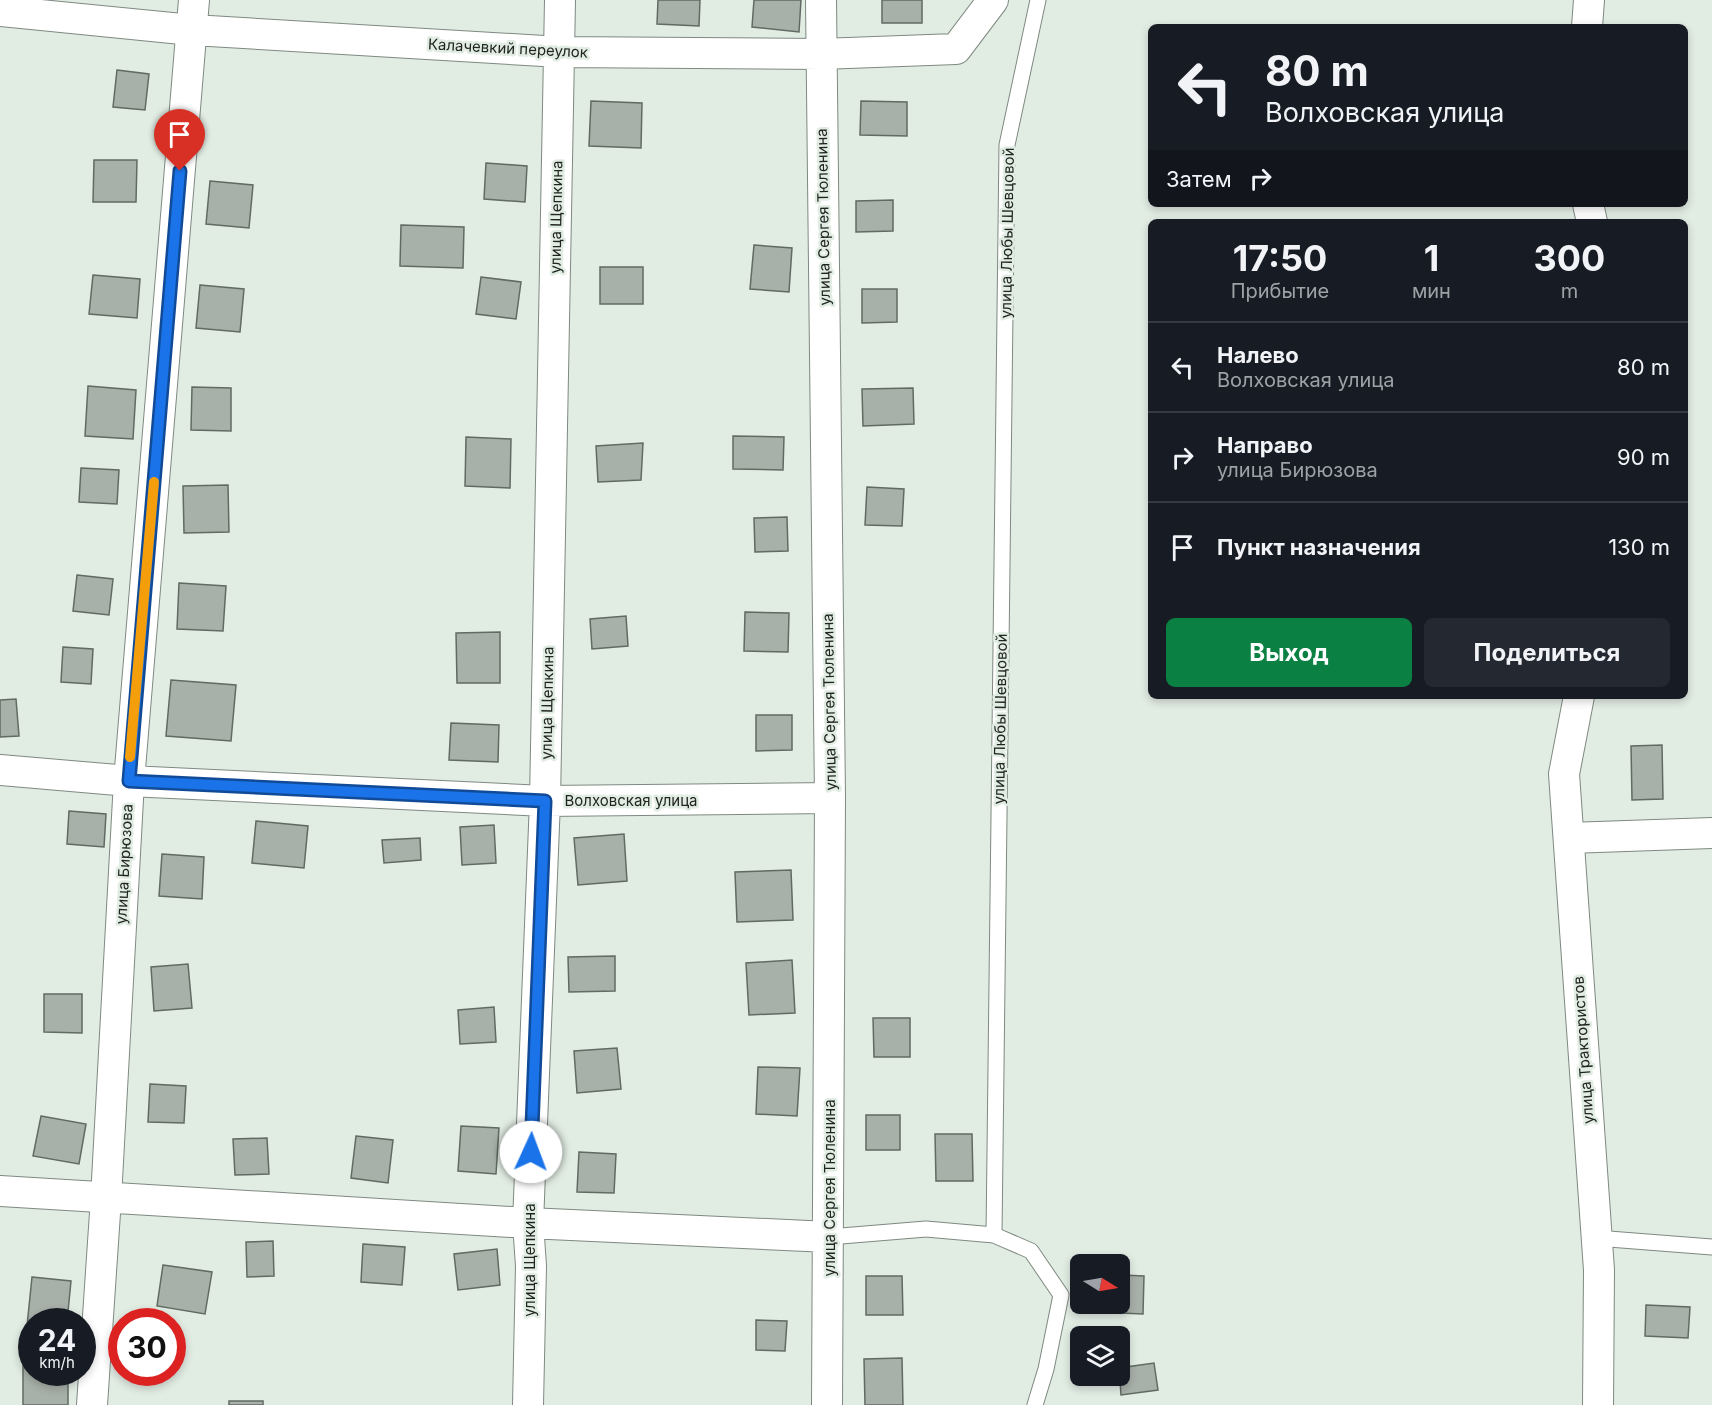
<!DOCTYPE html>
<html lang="ru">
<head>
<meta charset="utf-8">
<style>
  :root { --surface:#171b24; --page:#242831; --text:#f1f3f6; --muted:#9ea1a6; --line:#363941; --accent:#0b8043 }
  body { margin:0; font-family:Inter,sans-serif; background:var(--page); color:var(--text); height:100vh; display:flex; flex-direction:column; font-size:22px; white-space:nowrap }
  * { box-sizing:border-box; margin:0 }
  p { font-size:20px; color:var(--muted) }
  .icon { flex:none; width:33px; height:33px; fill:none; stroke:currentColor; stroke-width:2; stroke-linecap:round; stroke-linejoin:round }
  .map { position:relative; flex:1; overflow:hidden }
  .details { position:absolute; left:1148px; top:219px; width:540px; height:480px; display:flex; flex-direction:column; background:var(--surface); border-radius:9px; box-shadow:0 3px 9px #0003 }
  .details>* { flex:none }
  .banner { position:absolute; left:1148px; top:24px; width:540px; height:183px; border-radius:9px; box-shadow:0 3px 9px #0003; background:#171b24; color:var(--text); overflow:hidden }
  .needle { width:39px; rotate:101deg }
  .controls { position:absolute; left:1070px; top:1254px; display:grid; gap:12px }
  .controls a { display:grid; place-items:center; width:60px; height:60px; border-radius:9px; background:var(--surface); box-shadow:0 3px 9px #0003; font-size:30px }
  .speed { position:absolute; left:18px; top:1308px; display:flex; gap:12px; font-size:30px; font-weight:700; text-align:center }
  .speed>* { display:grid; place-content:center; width:78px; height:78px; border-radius:50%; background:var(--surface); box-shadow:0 3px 9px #0003; line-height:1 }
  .speed small { font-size:15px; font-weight:400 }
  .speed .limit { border:9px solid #d22; background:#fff; color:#111 }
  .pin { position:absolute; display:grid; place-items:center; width:51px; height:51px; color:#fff; margin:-62px -26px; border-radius:50% 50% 50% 0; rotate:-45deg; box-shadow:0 0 6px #0007 }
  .pin .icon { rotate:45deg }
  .me { position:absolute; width:66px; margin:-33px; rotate:2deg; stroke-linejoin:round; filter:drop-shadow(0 0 4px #0008) }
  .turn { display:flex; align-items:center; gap:21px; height:126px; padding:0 18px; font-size:27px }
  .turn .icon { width:78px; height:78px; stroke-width:2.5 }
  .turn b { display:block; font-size:42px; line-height:51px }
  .then { display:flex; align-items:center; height:57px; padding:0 18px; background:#0003; gap:12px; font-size:22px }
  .eta { display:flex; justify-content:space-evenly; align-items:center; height:102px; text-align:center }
  .eta b { font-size:36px; font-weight:700; line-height:42px }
  .button { display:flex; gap:12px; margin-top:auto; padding:12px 18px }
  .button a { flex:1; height:69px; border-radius:9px; background:var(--accent); color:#fff; font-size:24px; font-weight:700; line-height:69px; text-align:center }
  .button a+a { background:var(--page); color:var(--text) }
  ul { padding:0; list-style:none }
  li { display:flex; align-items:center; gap:18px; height:90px; padding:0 18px; border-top:2px solid var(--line) }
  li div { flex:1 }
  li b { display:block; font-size:22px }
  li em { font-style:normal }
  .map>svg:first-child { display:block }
</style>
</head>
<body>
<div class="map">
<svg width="1712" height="1405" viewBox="0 0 1712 1405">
  <rect width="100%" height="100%" fill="#e1ece3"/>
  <path fill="#a7b1a9" stroke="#616a63" stroke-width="1.5" d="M658,0H700L699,26L657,24Z
    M754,0H801L799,32L752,27Z
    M882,0H922V23H882Z
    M117,70L149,74L145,110L113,107Z
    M591,101L642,103L641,148L589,146Z
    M861,101L907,102V136L860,135Z
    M94,160H137L136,202H93Z
    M486,163L527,166L525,202L484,199Z
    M210,181L253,185L249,228L206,224Z
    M893,200V231L856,232V201Z
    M401,225L464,227L463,268L400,266Z
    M754,245L792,248L789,292L750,289Z
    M600,267H643V304H600Z
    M93,275L140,279L137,318L89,314Z
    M481,277L521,282L516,319L476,314Z
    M200,285L244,289L240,332L196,328Z
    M862,289H897V322L862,323Z
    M88,386L136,390L133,439L85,436Z
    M192,387L231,388V431L191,430Z
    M913,388L914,424L863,426L862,389Z
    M733,436L784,437L783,470L733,469Z
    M466,437L511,439L510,488L465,486Z
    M643,443L641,480L598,482L596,446Z
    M81,468L119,470L117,504L79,502Z
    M228,485L229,532L184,533L183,486Z
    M867,487L904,489L902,526L865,525Z
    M787,517L788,551L755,552L754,518Z
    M77,575L113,579L109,615L73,611Z
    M179,583L226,586L223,631L177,629Z
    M745,612L789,613L788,652L744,651Z
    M626,616L628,646L592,649L590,619Z
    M500,632V683H457L456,633Z
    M63,647L93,649L91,684L61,682Z
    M171,680L236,685L231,741L166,736Z
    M16,699L19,736L0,737V700Z
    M756,715H792V750L756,751Z
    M451,723L499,725L498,762L449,760Z
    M1662,745L1663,799L1632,800L1631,746Z
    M69,811L106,814L104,847L67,844Z
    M256,821L308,826L304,868L252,863Z
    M494,825L496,863L462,865L460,827Z
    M624,834L627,881L578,885L574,838Z
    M420,838L421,860L384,863L382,840Z
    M162,854L204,857L202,899L159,896Z
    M791,870L793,920L737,922L735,872Z
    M615,956V991L569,992L568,957Z
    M792,960L795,1013L749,1015L746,963Z
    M188,964L192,1008L154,1011L151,967Z
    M44,994H82V1033L44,1032Z
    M494,1007L496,1042L460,1044L458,1010Z
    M873,1018H910V1057H874Z
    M617,1048L621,1089L577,1093L574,1051Z
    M758,1067L800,1068L797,1116L756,1114Z
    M150,1084L186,1086L184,1123L148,1122Z
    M866,1115H900V1150H866Z
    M41,1116L86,1124L79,1164L33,1156Z
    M461,1126L499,1128L496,1174L458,1171Z
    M935,1134H972L973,1181H936Z
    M356,1136L393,1140L388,1183L351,1178Z
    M267,1138L269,1174L235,1175L233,1139Z
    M579,1152L616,1154L614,1193L577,1192Z
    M273,1241L274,1276L247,1277L246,1242Z
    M363,1244L405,1247L402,1285L361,1282Z
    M497,1249L500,1285L458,1290L454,1254Z
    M163,1265L212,1272L205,1314L157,1306Z
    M1121,1275L1144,1276L1143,1314L1120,1313Z
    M866,1276H902L903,1315H866Z
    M32,1277L71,1281L67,1322H32V1326H27Z
    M1646,1305L1690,1307L1688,1338L1645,1336Z
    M756,1320L787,1321L785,1351L756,1350Z
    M902,1358L903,1405H865L864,1359Z
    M23,1359H32V1372H68V1405H23Z
    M1154,1363L1158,1390L1121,1395L1119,1368Z
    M229,1401H263V1405H229Z"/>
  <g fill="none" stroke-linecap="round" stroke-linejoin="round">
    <defs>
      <path id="lane" d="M829,1237L926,1229L994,1235
        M1596,1238L1712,1247
        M1035,1405L1046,1369L1061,1295L1031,1251L994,1235L1007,145L1038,0"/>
      <path id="street" d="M821,0L830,798L827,1405
        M0,11L192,30L560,52L821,54L956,49L993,0
        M1587,27L1589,0
        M1588,204L1592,222
        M1579,696L1564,774L1599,1270L1598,1405
        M0,770L129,781L545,801L830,798
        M1569,838L1712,833
        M0,1191L528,1223L829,1237
        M92,1405L106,1198L129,781L194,0
        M528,1405L531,1266L528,1223L545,801L560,0"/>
    </defs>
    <use href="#lane" stroke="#7f8981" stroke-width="17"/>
    <use href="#street" stroke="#7f8981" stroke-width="32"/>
    <use href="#lane" stroke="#fff" stroke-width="15"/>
    <use href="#street" stroke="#fff" stroke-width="30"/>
  </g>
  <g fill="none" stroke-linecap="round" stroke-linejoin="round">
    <defs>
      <path id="route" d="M180,171L129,781L545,801L531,1152"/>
    </defs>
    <use href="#route" stroke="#114b97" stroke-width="15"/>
    <use href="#route" stroke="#1a73e8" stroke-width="10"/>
    <path stroke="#f59e0b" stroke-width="10" d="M130,757L154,482"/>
  </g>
  <g text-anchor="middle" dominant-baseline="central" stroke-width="5" stroke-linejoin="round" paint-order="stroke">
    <g font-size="15" fill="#212522" stroke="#e1ece3">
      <text transform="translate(508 48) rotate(3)">Калачевкий переулок</text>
      <text transform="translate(556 217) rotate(-89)">улица Щепкина</text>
      <text transform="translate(823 217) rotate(-91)">улица Сергея Тюленина</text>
      <text transform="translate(1007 233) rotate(-89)">улица Любы Шевцовой</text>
      <text transform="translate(829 702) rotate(-91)">улица Сергея Тюленина</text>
      <text transform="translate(547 703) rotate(-89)">улица Щепкина</text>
      <text transform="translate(1000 719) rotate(-89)">улица Любы Шевцовой</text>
      <text x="631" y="800">Волховская улица</text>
      <text transform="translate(124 864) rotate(-87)">улица Бирюзова</text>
      <text transform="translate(1583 1050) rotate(-94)">улица Трактористов</text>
      <text transform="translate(829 1188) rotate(-90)">улица Сергея Тюленина</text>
      <text transform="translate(529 1260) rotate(-90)">улица Щепкина</text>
    </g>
  </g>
</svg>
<div class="controls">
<a><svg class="needle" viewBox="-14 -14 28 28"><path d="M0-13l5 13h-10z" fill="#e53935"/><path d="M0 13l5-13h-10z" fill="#9ea1a6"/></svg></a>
<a><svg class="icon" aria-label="layers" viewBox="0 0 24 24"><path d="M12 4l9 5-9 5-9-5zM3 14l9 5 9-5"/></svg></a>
</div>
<div class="speed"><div>24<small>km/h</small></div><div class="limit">30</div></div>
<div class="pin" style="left:180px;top:171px;background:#d93025"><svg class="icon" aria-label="arrive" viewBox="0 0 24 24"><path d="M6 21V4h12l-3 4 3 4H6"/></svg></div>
<svg class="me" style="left:531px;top:1152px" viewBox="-20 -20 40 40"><circle r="19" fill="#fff"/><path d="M0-13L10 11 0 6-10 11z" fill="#1a73e8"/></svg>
<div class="banner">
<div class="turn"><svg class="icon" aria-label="left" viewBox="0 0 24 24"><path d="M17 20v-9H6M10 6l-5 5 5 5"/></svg><div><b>80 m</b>Волховская улица</div></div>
<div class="then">Затем<svg class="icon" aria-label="right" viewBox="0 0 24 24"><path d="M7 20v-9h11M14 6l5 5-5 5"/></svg></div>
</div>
<section class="details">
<div class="eta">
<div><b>17:50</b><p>Прибытие</p></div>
<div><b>1</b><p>мин</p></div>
<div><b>300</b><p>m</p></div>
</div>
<ul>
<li><svg class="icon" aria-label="left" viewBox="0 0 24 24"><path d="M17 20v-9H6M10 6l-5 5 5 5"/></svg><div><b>Налево</b><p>Волховская улица</p></div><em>80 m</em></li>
<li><svg class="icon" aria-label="right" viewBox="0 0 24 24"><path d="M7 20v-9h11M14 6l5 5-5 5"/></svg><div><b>Направо</b><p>улица Бирюзова</p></div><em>90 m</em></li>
<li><svg class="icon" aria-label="arrive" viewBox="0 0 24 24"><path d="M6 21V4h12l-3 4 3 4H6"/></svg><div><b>Пункт назначения</b></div><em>130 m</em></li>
</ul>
<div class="button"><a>Выход</a><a>Поделиться</a></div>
</section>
</div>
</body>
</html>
